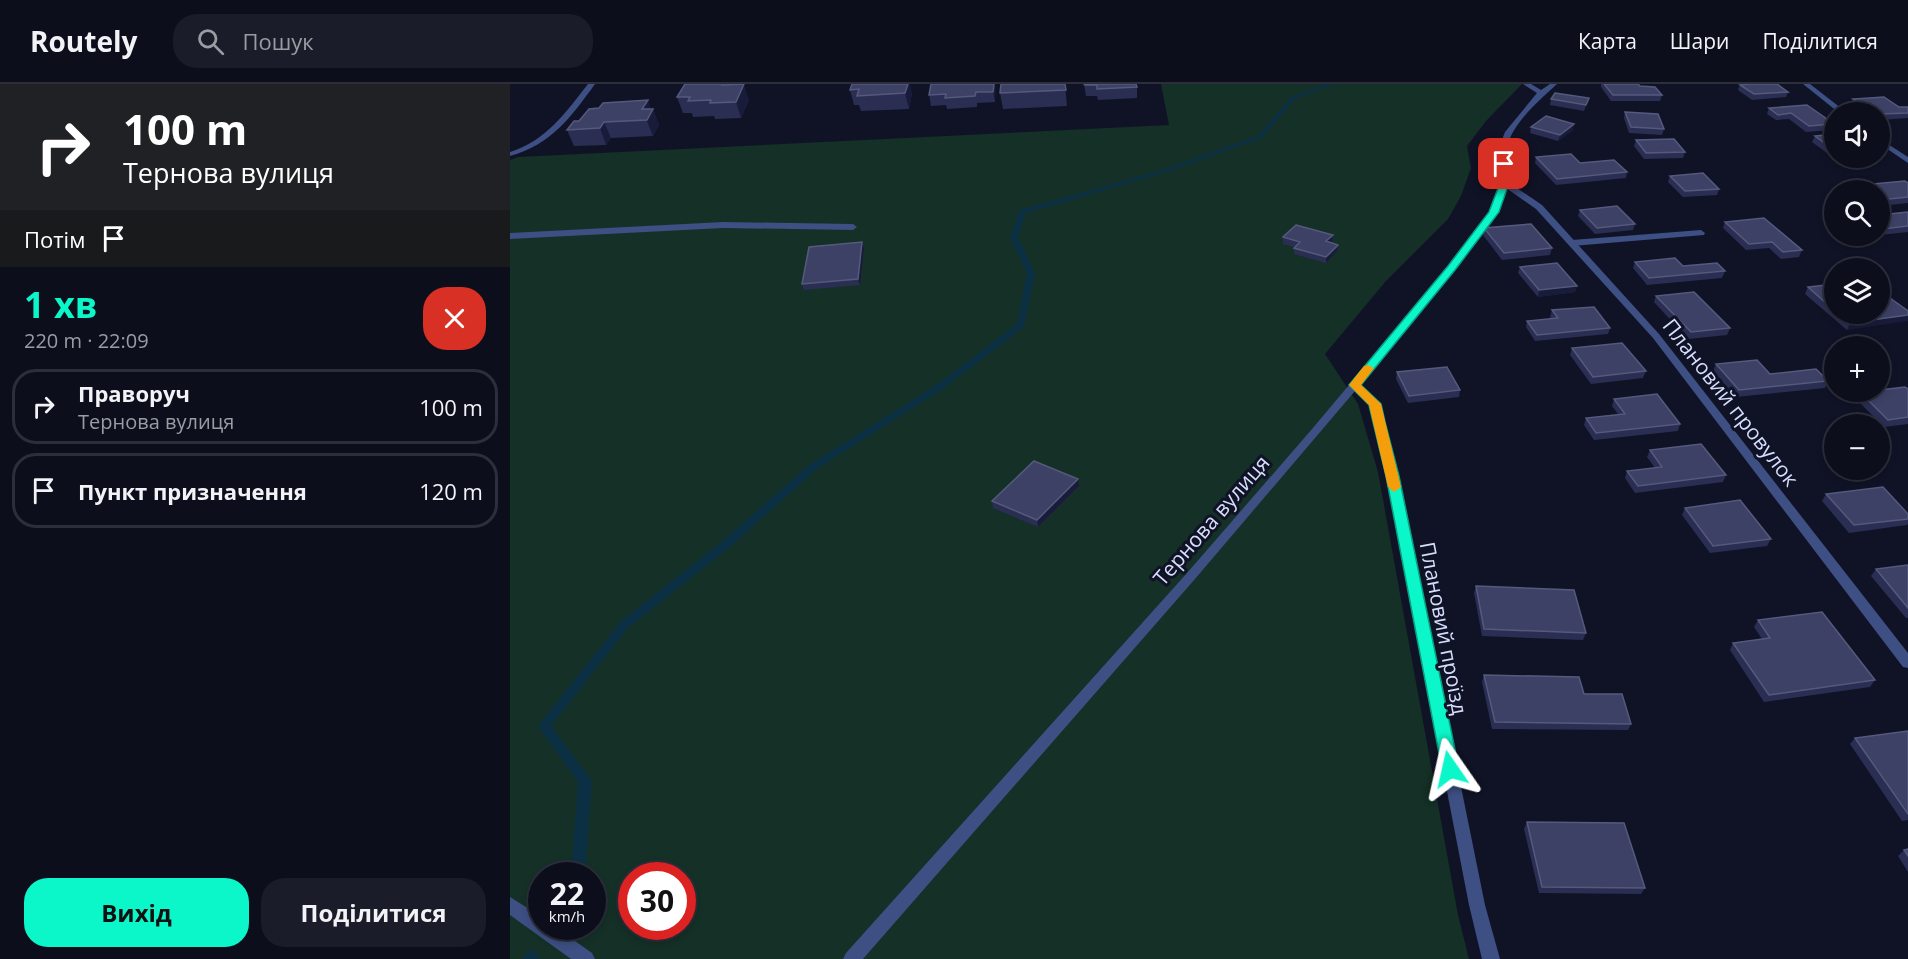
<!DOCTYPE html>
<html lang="uk">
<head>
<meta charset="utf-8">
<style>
  :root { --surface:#0c0e1c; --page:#1a1c29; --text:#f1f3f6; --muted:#9a9ca3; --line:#2c2e3b; --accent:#0bf6c9 }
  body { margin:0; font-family:"Open Sans",sans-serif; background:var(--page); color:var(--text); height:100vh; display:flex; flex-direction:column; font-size:22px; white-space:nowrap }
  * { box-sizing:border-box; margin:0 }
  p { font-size:20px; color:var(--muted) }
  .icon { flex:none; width:33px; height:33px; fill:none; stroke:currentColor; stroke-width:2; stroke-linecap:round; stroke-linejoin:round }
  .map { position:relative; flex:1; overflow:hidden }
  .drawer { display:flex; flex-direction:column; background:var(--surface); width:510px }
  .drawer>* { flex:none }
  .guide { background:#202124; color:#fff; overflow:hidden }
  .fabs { position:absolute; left:1314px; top:18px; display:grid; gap:12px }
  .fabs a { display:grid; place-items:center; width:66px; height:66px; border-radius:50%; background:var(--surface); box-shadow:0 3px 9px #0003,0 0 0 2px var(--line); font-size:30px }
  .speed { position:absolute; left:18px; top:778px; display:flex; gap:12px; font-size:30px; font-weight:700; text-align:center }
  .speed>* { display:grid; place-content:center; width:78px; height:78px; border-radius:50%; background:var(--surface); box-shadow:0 3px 9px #0003,0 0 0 2px var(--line); line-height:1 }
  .speed small { font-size:15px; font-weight:400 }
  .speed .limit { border:9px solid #d22; background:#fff; color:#111 }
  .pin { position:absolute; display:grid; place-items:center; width:51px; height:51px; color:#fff; margin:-26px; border-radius:12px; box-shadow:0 3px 9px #0006 }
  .me { position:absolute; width:66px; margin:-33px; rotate:349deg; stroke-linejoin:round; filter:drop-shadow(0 0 4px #0008) }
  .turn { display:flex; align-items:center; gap:21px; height:126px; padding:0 24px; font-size:27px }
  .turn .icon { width:78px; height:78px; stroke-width:2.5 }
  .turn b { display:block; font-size:42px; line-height:51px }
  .then { display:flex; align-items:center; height:57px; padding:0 24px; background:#0003; gap:12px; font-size:22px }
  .round { display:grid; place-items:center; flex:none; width:63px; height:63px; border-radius:24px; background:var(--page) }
  .summary { display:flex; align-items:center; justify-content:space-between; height:102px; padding:0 24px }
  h1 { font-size:36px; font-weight:700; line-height:45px; color:var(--accent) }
  .button { display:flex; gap:12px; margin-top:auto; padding:12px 24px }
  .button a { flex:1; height:69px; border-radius:24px; background:var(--accent); color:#111; font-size:24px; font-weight:700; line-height:69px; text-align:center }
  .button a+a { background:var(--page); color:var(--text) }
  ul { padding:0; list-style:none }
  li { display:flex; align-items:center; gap:18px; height:75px; margin:0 12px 9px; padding:0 12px; border:3px solid var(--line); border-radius:24px }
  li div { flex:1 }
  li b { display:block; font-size:22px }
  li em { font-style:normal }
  header { display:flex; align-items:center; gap:36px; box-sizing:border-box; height:84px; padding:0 30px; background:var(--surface); border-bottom:2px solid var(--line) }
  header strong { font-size:28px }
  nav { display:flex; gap:33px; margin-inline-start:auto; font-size:21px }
  .search { width:420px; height:54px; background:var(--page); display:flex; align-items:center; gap:15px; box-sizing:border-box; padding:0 21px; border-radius:24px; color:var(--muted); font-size:22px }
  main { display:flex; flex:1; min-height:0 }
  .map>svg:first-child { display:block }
</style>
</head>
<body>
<header>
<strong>Routely</strong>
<div class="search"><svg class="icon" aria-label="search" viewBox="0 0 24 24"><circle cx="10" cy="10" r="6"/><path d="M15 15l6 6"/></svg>Пошук</div>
<nav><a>Карта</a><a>Шари</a><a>Поділитися</a></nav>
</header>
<main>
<section class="drawer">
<div class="guide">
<div class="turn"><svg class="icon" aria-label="right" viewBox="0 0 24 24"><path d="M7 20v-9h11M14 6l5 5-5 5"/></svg><div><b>100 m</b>Тернова вулиця</div></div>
<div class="then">Потім<svg class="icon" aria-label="arrive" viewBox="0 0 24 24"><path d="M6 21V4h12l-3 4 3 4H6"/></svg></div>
</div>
<div class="summary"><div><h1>1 хв</h1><p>220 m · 22:09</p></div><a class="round" style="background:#d93025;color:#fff"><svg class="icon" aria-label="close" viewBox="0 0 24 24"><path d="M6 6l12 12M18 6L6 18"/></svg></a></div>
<ul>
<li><svg class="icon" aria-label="right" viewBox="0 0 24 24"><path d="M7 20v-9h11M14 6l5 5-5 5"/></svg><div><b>Праворуч</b><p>Тернова вулиця</p></div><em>100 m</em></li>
<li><svg class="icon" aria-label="arrive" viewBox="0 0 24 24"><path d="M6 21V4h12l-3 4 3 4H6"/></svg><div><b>Пункт призначення</b></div><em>120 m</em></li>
</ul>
<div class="button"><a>Вихід</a><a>Поділитися</a></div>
</section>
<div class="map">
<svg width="1398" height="875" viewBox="0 0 1398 875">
  <rect width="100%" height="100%" fill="#101326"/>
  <path fill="#143027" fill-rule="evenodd" d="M651,0H1012L976,37L957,62L961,84L951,112L938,135L876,197L815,270L848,320L868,388L948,831L959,875H0V76L8,73L659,41ZM32,792H82V843H32ZM122,792H172V843H122Z"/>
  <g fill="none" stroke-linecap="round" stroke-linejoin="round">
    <path fill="#0c3043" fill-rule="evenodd" d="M816,0H824L785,15L752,54L656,88L516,129L508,153L525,189L514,243L434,304L307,385L219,464L118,544L41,642L82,697L75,792H61L68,698L28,642L110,538L211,458L299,381L428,300L507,240L517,189L500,153L510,126L652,86L748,52L781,13Z
      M21,866L26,869L29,875H13L16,869Z"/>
    <path fill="#3d4f83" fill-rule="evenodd" d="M213,138L343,140L347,143L343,146L213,144L0,155V149Z
      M1191,146L1195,149L1194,151L1062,162L1058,159L1062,156Z"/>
    <path fill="#3d4f83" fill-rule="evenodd" d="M78,0H85C61,33 41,61 0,72V68C36,57 56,28 78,0Z
      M1013,0H1021L1031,6L1040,0H1047C1032,14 1002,39 998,61C996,72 998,86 998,98L1032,121L1149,250L1398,569V584L1393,583L1143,254L1026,125L996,104L987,130L945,186L850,301L870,320L888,392L975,821L990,875H972L959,821L876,392L860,321L845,307L685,495L353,875H333L336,869L677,489L802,345L939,182L980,128L990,99V61L995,48L1027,9Z
      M1293,0H1300L1336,28H1328Z
      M1370,55L1398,73V79L1370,60Z
      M0,813L32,833V843H45L82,869L85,875H61L0,831Z"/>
  </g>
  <path fill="#2a2e53" d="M175,0H214L239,16L231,34L205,35L204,32L183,33L182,29H173L167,13Z
    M342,0L402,9L399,25L351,27L349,21H344L340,6Z
    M421,0H485V18L467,19V23L437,25L436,21L421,22L419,11Z
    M555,0L557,22L493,25L490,9Z
    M574,0L627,3V14L588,16L587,12H576Z
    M1091,0H1128L1130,2L1152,11L1150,17H1101L1091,3Z
    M1230,1L1278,8L1276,13L1242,16L1228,6Z
    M1079,14L1074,27L1040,21L1041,15Z
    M1343,15L1389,23H1398V34L1370,36V28H1352L1341,20Z
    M1259,24L1324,40L1321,46L1296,48L1279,35L1266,36L1257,30Z
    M143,25L149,41L143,52L101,54L96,61L64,62L57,46L69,37Z
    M1115,28L1154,45L1152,51L1119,49L1114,34Z
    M1021,43L1063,46L1048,57L1020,49Z
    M1324,50V74H1367L1366,77L1332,80L1302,58L1305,52Z
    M1126,56L1175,68L1173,74L1134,75L1124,62Z
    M1026,73L1070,79L1117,88L1116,94L1046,101L1025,79Z
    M1160,92L1209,105L1207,111L1173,113L1158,98Z
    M1398,99V119L1370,122V106H1348L1351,101Z
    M1070,126L1125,140L1123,146L1085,150L1068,132Z
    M1398,128V148L1370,151V131Z
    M1215,138L1292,166L1289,173L1271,175L1259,164L1236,166L1213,144Z
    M974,144L1042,164L1040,171L992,176L973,151Z
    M823,151L822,157L821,159L828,161L827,167L816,179L784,170V163L773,160V153Z
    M352,158L354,165L350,201L294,206L292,200Z
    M1125,178L1173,182L1215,187L1212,194L1137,201L1123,184Z
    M1010,183L1067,202L1065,208L1028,213L1008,189Z
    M1324,200V230H1370L1337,246L1295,210L1298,203Z
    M1146,212L1220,244L1217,251L1178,255L1144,218Z
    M1042,226L1100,244L1098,250L1025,257L1016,243L1017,237L1041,235L1040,233Z
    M1062,264L1136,287L1133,294L1081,300L1060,271Z
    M1206,280L1260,290L1318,297L1315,304L1226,313L1203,287Z
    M887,288L950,306L949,313L898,319L886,295Z
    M1398,305V340L1374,343L1346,315L1350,308Z
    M1104,315L1170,340L1168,347L1084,356L1074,341L1076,334L1108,330L1102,322Z
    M1140,366L1216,391L1213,398L1125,409L1115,394L1117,387L1145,384L1137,373Z
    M569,402L528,443L483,424L482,417Z
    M1316,410L1398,430V440L1397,441L1339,449L1312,417Z
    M1175,424L1261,455L1257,462L1200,469L1172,431Z
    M1398,481V534H1396L1361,492L1366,485Z
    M966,502L1076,549L1073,556L972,552L964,509Z
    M1248,536L1365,596L1360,603L1254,618L1220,566L1223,559L1252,555L1244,543Z
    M974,591L1074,610L1121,640L1118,646L982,645L972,598Z
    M1398,647V736L1392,737L1340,660L1345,654Z
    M1017,738L1135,804L1131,810L1029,809L1014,745Z
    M1398,765V788L1388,772L1394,766Z"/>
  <path fill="#181b39" d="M234,0L239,16L231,34L226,18Z
    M398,0H400L402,9L399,25L395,9Z
    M484,0H485L486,5L485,18L483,8Z
    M138,16L142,28L143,25L149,41L143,52L132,25Z
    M94,38L101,54L96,61L90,44Z
    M1064,40L1063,46L1048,57L1050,51Z
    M823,151L822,157L816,164V157Z
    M352,158L354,165L350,201L348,195Z
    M828,161L827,167L816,179V173Z
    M1067,202L1065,208L1028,213L1029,206Z
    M1398,231V237L1337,246L1340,239Z
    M568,395L569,402L528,443L527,436Z"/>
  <path fill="#3d4165" stroke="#555a7d" stroke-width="1.5" d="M175,0H212V1L234,0L226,18L200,19L201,16L178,17L180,13H167Z
    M342,0H398L395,9L347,12L349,5L340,6Z
    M421,0H484L483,8H466L465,12L435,14L436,10L419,11Z
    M491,0H555L556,6L490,9Z
    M574,0H626L627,3L587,5V1H575Z
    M1094,0H1128L1130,2L1145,3L1152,11H1103Z
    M1238,0H1267L1278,8L1244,10L1230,1Z
    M1045,9L1079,14L1076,21L1041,15Z
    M1374,13L1389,23H1398V29L1370,30V28H1363L1343,15Z
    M138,16L132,25H143L137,36L94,38L90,44L57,46L64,37H69L79,25L89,24L93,19Z
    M1297,21L1324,40L1299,42L1281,29L1268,31L1259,24Z
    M1115,28L1148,30L1154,45L1121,43Z
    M1036,32L1064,40L1050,51L1021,43Z
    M1324,50V66L1305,52Z
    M1164,55L1175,68L1136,69L1126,56Z
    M1061,70L1070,79L1104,76L1117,88L1047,95L1026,73Z
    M1193,89L1209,105L1175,107L1160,92Z
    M1395,97L1398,99V113L1370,116V106H1358L1351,101Z
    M1107,122L1125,140L1087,144L1070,126Z
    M1398,128V142L1372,145L1370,143V131Z
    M1254,134L1292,166L1273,168L1262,158L1239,160L1215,138Z
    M1021,140L1042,164L994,169L974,144Z
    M786,141L823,151L816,157L828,161L816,173L784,164L790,158L773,153Z
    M352,158L348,195L292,200L299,163Z
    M1165,174L1173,182L1207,179L1215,187L1139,194L1125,178Z
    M1047,179L1067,202L1029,206L1010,183Z
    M1324,200V226L1298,203Z
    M1184,208L1220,244L1181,248L1146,212Z
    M1380,214L1398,227V231L1340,239L1329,230H1370V215Z
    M1084,223L1100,244L1027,251L1017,237L1048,234L1042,226Z
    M1112,259L1136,287L1083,293L1062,264Z
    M1247,276L1260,290L1306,285L1318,297L1229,306L1206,280Z
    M937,283L950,306L899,312L887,288Z
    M1395,303L1398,305V333L1378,336L1350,308H1370V306Z
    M1147,310L1170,340L1086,349L1076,334L1115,330L1104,315Z
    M1191,360L1216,391L1128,402L1117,387L1152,383L1140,366Z
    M524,377L568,395L527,436L482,417Z
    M1373,403L1398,430V435L1344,441L1316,410Z
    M1230,416L1261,455L1203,462L1175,424Z
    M1398,481V524L1366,485Z
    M966,502L1064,506L1076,549L974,545Z
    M1312,528L1365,596L1259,611L1223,559L1260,554L1248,536Z
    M974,591L1069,593L1074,610H1112L1121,640L985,638Z
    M1398,647V730L1345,654Z
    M1017,738L1114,739L1135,804L1032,803Z
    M1398,765V772L1394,766Z"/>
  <path fill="#0bf6c9" stroke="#07a083" stroke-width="1.5" d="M991,78L998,80L999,99L989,128L945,186L851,301L871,320L875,338L889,392L949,685L946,691L940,693L934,691L932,685L876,392L863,338L859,321L839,301L938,182L979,128L990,99Z"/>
  <path fill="#f59e0b" d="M858,281L864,284L851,301L871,320L891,403L884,408L878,403L859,321L839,301L854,282Z"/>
  <g text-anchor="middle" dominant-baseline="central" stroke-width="6" stroke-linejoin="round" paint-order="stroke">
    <g font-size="21" fill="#d7defd" stroke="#101326">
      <text transform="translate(1221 318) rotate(52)">Плановий провулок</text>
      <text transform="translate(701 436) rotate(-49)">Тернова вулиця</text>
      <text transform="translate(934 544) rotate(79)">Плановий проїзд</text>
    </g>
  </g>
</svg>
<div class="fabs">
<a><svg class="icon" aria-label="sound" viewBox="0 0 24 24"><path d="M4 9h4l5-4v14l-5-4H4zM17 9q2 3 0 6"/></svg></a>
<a><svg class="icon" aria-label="search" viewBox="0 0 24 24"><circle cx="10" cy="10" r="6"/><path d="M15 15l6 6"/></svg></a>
<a><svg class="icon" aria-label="layers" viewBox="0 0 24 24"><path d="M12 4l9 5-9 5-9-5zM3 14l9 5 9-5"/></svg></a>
<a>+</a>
<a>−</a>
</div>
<div class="speed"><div>22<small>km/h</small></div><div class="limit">30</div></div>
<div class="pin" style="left:994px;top:80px;background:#d93025"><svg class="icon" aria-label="arrive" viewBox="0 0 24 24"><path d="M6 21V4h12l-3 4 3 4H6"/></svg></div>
<svg class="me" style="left:940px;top:685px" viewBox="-20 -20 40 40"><path d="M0-17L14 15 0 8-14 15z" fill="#0bf6c9" stroke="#fff" stroke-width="4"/></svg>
</div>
</main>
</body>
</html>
